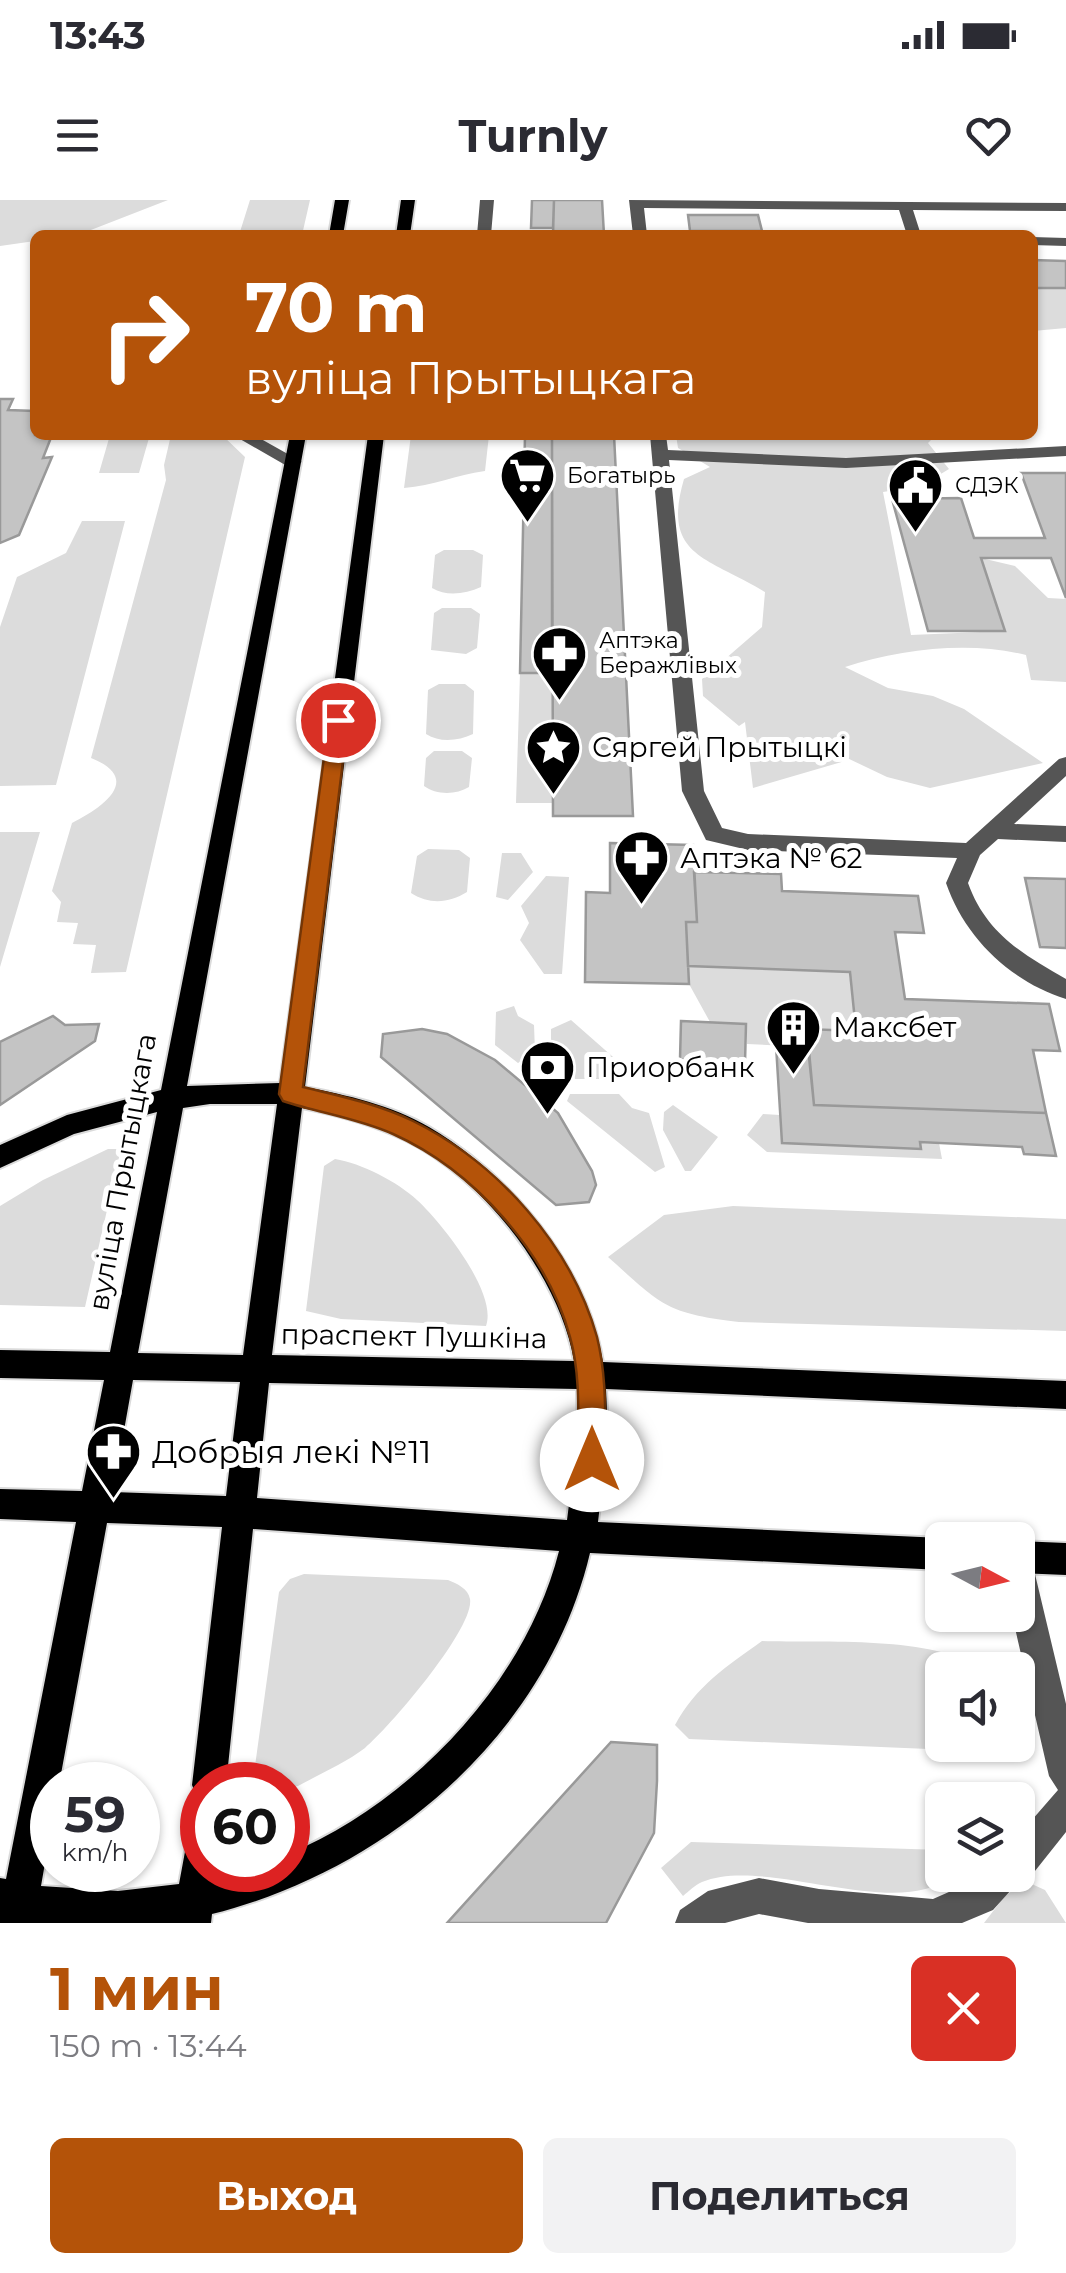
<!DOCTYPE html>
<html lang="ru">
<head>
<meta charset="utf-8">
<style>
  :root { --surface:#fff; --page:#f2f2f3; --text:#2b2b33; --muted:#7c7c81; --accent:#b45309 }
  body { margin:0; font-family:Montserrat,sans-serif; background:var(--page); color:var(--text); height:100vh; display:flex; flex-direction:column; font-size:38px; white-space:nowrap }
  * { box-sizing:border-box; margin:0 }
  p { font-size:32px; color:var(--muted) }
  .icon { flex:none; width:55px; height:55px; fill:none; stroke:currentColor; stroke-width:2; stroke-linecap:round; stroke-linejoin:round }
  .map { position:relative; height:1723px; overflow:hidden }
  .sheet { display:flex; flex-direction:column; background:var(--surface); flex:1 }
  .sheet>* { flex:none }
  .hud { position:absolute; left:30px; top:30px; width:1008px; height:210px; border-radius:15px; box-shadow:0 2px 8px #0004; background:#b45309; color:#fff; overflow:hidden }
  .needle { width:65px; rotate:97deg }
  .tools { position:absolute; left:925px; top:1322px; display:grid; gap:20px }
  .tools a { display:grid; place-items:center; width:110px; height:110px; border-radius:15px; background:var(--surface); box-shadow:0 2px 8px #0004; font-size:50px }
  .speed { position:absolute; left:30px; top:1562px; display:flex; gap:20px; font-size:50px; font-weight:700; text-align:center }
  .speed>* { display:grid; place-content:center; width:130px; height:130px; border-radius:50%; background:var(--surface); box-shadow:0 2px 8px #0004; line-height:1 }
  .speed small { font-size:25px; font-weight:400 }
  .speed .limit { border:15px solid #d22; background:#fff; color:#111 }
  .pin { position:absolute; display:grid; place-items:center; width:85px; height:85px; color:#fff; margin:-42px; border:5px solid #fff; border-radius:50%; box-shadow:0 2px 10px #0007 }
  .me { position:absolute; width:110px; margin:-55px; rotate:0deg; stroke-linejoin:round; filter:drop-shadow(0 0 8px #0008) }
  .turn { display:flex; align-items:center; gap:35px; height:210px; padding:0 50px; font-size:45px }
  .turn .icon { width:130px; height:130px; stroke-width:2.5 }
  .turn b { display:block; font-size:70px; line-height:85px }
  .round { display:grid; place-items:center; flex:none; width:105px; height:105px; border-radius:15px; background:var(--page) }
  .head { display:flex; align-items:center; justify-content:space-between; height:170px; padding:0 50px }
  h1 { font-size:60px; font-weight:700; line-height:75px; color:var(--accent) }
  .cta { display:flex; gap:20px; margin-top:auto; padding:20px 50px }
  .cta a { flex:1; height:115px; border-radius:15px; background:var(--accent); color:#fff; font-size:40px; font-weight:700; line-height:115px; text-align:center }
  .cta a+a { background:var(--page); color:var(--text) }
  .status { display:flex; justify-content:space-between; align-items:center; height:70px; padding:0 50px; background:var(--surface); direction:ltr }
  .status svg { height:28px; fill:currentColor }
  header { display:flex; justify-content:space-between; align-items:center; height:130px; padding:0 50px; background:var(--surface); font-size:45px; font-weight:700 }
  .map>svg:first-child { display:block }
</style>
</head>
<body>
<div class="status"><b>13:43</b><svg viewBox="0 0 49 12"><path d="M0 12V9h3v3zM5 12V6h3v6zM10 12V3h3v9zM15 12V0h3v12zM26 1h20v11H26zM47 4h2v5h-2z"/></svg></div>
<header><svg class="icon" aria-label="menu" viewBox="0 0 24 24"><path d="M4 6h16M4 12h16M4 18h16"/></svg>Turnly<svg class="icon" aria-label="heart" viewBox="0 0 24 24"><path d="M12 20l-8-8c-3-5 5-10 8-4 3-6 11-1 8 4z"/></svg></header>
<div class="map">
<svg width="1066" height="1723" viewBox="0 0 1066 1723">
  <rect width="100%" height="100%" fill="#fff"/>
  <path fill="#dcdcdc" d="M0,0H168L78,35H35V41L0,46Z
    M250,0H310L302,35H239Z
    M1033,89H1066V128L1033,131Z
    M110,235L149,238L139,273H99Z
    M171,235H222L245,257L126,772L91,773L96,745L73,744L78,723L57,722L61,702L52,691L72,623C102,608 144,579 91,558L166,280L164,265Z
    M411,235H489L485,271C456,275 433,286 404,288Z
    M676,235H998H936L928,243L949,269L921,286L883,292L911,435L1004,431L981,358L1015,366L1048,398L1066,399V482L1031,480L1026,455C969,441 901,449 845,467L888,488L933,496L964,509L1043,563L930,588L887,577L845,557V561L753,588L745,522L739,526L703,496L702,479L762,427L765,392C708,357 661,357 684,279L710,267L678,248Z
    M82,321H125L56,585L0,586V427L17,377L66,353Z
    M444,350H473L483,355L481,387C465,394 447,397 432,388L435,355Z
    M442,408H471L480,414L477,448L466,454L431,450L434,413Z
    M520,473H552L553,603H516Z
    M439,484H465L474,491L473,534C458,541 440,543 426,534L428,490Z
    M434,551H462L472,558L469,587C456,595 436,595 424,586L426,558Z
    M0,632H40L0,767Z
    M428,649L459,650L470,658L467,692C449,703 430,705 411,693L417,656Z
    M502,653H521L533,672L508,700L496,697Z
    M546,676L569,677L562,774H544L520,740L529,723L521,706Z
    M688,766L849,772L856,831L807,829L808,847L747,844L746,824L710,822L689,784Z
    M514,806L518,816L534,825L535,852L518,863L495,845L496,812Z
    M571,820L621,864L616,879H575L572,864L551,850V829Z
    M570,894H619L632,908L649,913L665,967L655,972L567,901Z
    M673,905L718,937L691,971H685L663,930L664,912Z
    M763,914L780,915L783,943L920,949V942L939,943L942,959L767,952L747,935Z
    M108,949H118L120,953L85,1107L0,1105V1006L43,980Z
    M335,959C361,963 398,982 417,1000C441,1022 498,1093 486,1126L341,1119L306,1111L324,966Z
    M733,1006L1066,1019V1131L739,1122C665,1113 663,1106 608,1057L664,1015Z
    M304,1374L448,1380C457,1384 468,1388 470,1399C475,1428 389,1528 365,1548C345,1563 320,1574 298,1586L288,1588V1585H267L255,1566L279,1392L290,1379Z
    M762,1441C822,1443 936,1435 983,1470H942V1545H980L976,1551L689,1539L675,1525C696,1486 727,1466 762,1441Z
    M691,1642L942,1650V1675H953C899,1723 766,1655 702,1682C695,1685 689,1691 683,1696L661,1668Z
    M1025,1681L1045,1690L1066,1723H984L1004,1697Z"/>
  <path fill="#c4c4c4" stroke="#999" stroke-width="2.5" d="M532,0H554L553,28H531Z
    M554,0H602L604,35H553Z
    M688,15H758L762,31H690Z
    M1032,60L1066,61V88H1032Z
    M0,199H13L8,210L35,211V235H52L43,258L52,257L19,335L0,343Z
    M525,235H552V473H520Z
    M552,235H614L633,616H553Z
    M1021,273H1066V398L1051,358H981L1005,431H928L892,299L961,298L974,338H1045Z
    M610,643L693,645L697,722H686L689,784L585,782L586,692L610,693Z
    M694,672L781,674L782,691L918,696L924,733L895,732L905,799L1049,804L1060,851L1033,850L1046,913L814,905L807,829L856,831L850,772L688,766L686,722H697Z
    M1025,678L1066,679V748L1040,747Z
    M53,816L65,825L99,824L95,841L0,905V842Z
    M681,821L746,824L745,863L680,859Z
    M422,829L447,834L495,860L558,913L592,971L596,985L589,1002L556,1005L381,857L383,834Z
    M776,845L808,847L814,905L1046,913L1056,956L1024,954L1022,947L920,942L921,949L782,943Z
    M611,1542L657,1545V1581L654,1633L606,1723H447Z"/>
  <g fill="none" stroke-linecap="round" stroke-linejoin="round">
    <defs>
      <path id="major" d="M335,0H349L343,35H329Z
        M401,0H415L410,35H396Z
        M290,235H306L187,886L280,883L368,235H384L305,887C347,895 391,905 429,927C512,976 586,1065 603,1162L1066,1181V1209L606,1189L608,1234L598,1322L942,1338L946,1340H942V1370L590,1353C547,1534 388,1670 212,1714L211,1723H0V1678L6,1679L76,1322L0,1319V1289L82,1291L104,1180L0,1178V1150L110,1152L157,912L74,934L0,968V945L67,915L161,890ZM210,904H277L243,1155L138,1153L183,908ZM302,908C338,915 372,924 405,940C482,977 560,1077 574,1161L272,1155ZM133,1180L240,1182L226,1296L113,1292ZM269,1183L577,1189L578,1234L567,1320L257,1298ZM107,1323L222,1327L192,1585L197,1597L202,1600V1585H226L253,1329L559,1351C526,1482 411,1603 288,1654V1670H241L216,1677L217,1670H202V1625L189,1630L179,1684L118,1691L41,1686L52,1623V1585H59Z
        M1018,1341L1066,1343V1375L1018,1373Z"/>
    </defs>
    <use href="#major" stroke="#dbdbdb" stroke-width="4"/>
    <path fill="#555" fill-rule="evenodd" d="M480,0H494L491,35H477Z
      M629,0L1066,3V11L913,10L921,35H907L899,10L644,8L647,35H633Z
      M1032,37L1066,38V46L1032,45Z
      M233,235H254L302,262L287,266Z
      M650,235H666L668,250L846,258L1066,246V256L846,268L669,260L704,591L722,628L748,634L966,643L1059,559L1066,557V576L1014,624L1066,626V642L998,639L980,655L968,683C986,733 1022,754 1066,779V799C1010,781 965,738 946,683L957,658L748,650L706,640L682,591Z
      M1018,1354L1029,1359L1034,1370L1066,1504V1632L1031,1676L1020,1680L993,1710L962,1723H808L759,1714L725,1723H675L680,1710L708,1691L759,1678L819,1689L933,1699L967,1684L977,1675H1018V1636L1058,1590L1049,1576L1012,1415H1018Z"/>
    <use href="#major" fill="#000" fill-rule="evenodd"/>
  </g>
  <path fill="#b45309" stroke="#753606" stroke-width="2.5" d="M338,513L348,520L303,887C340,896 378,904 413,921C498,963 571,1045 597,1137C607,1177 605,1219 606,1260L602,1269L592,1273L583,1269L578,1260C578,1219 581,1176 570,1137C547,1052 473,970 393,934C357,918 319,913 283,901L279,894L329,520Z"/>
  <defs>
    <symbol id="supermarket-pin" viewBox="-11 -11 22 30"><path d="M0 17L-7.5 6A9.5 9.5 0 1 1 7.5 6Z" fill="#000" stroke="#fff"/><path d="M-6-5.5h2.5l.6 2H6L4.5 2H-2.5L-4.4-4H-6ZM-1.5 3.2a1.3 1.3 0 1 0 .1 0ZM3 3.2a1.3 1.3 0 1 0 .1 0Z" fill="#fff"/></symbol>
    <symbol id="civic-pin" viewBox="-11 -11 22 30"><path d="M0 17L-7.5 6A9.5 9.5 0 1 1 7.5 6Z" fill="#000" stroke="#fff"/><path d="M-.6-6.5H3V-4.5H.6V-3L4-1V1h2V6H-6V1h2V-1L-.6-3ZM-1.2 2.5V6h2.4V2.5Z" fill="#fff"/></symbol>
    <symbol id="pharmacy-pin" viewBox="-11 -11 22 30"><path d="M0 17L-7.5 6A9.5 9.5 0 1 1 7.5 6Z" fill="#000" stroke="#fff"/><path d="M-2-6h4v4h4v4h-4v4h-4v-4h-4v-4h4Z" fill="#fff"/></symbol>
    <symbol id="sight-pin" viewBox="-11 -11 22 30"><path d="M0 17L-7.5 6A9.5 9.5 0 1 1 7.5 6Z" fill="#000" stroke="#fff"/><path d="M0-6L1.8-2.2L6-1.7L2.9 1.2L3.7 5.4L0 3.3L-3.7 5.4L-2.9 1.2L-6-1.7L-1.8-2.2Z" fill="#fff"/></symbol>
    <symbol id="building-pin" viewBox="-11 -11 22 30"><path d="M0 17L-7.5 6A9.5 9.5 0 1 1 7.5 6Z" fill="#000" stroke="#fff"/><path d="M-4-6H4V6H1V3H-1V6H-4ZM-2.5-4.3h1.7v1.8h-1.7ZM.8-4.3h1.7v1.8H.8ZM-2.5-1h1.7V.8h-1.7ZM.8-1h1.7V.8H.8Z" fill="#fff"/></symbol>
    <symbol id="bank-pin" viewBox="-11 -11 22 30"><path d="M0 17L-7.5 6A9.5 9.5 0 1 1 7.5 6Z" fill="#000" stroke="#fff"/><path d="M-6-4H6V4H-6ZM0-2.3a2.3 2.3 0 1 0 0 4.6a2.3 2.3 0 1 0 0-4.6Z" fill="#fff"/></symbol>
  </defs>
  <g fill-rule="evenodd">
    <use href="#supermarket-pin" x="496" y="244" width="63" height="86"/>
    <use href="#civic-pin" x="884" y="254" width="63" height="86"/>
    <use href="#pharmacy-pin" x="528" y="422" width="63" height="86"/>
    <use href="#sight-pin" x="522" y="516" width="63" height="86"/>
    <use href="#pharmacy-pin" x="610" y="626" width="63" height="86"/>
    <use href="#building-pin" x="762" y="796" width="63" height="86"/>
    <use href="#bank-pin" x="516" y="836" width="63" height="86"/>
    <use href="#pharmacy-pin" x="82" y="1220" width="63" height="86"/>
  </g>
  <g text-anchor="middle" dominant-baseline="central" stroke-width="10" stroke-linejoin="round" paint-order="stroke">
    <g font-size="22" fill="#000" stroke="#fff" text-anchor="start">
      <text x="567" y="275">Богатырь</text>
      <text x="955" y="285">СДЭК</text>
      <text x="599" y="440">Аптэка<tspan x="599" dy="25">Беражлівых</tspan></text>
    </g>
    <g font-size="28" fill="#000" stroke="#fff" text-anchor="start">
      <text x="592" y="547">Сяргей Прытыцкі</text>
      <text x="680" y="658">Аптэка № 62</text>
      <text x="833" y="827">Максбет</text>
      <text x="586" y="867">Приорбанк</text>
    </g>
    <g font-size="28" fill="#000" stroke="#fff">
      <text transform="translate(122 972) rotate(-80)">вуліца Прытыцкага</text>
      <text transform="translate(414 1136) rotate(1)">праспект Пушкіна</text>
    </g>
    <g font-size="32" fill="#000" stroke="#fff" text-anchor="start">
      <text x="152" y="1251">Добрыя лекі №11</text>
    </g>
  </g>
</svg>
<div class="tools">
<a><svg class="needle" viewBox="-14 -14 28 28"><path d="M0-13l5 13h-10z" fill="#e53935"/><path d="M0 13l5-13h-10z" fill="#7c7c81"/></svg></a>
<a><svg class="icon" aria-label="sound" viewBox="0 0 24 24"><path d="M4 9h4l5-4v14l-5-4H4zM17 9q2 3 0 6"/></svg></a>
<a><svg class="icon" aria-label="layers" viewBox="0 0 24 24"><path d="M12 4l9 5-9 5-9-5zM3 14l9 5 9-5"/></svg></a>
</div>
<div class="speed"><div>59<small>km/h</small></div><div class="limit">60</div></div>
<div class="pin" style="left:338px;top:520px;background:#d93025"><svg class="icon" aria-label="arrive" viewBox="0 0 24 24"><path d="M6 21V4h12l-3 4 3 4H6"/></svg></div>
<svg class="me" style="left:592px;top:1260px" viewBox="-20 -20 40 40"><circle r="19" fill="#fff"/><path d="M0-13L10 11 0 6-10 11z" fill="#b45309"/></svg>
<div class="hud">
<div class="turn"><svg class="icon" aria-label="right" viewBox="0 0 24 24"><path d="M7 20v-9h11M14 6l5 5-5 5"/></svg><div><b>70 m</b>вуліца Прытыцкага</div></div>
</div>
</div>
<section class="sheet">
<div class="head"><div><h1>1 мин</h1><p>150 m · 13:44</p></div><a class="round" style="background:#d93025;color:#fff"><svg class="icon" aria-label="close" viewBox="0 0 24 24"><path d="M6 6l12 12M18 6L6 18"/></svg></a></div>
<div class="cta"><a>Выход</a><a>Поделиться</a></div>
</section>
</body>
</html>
